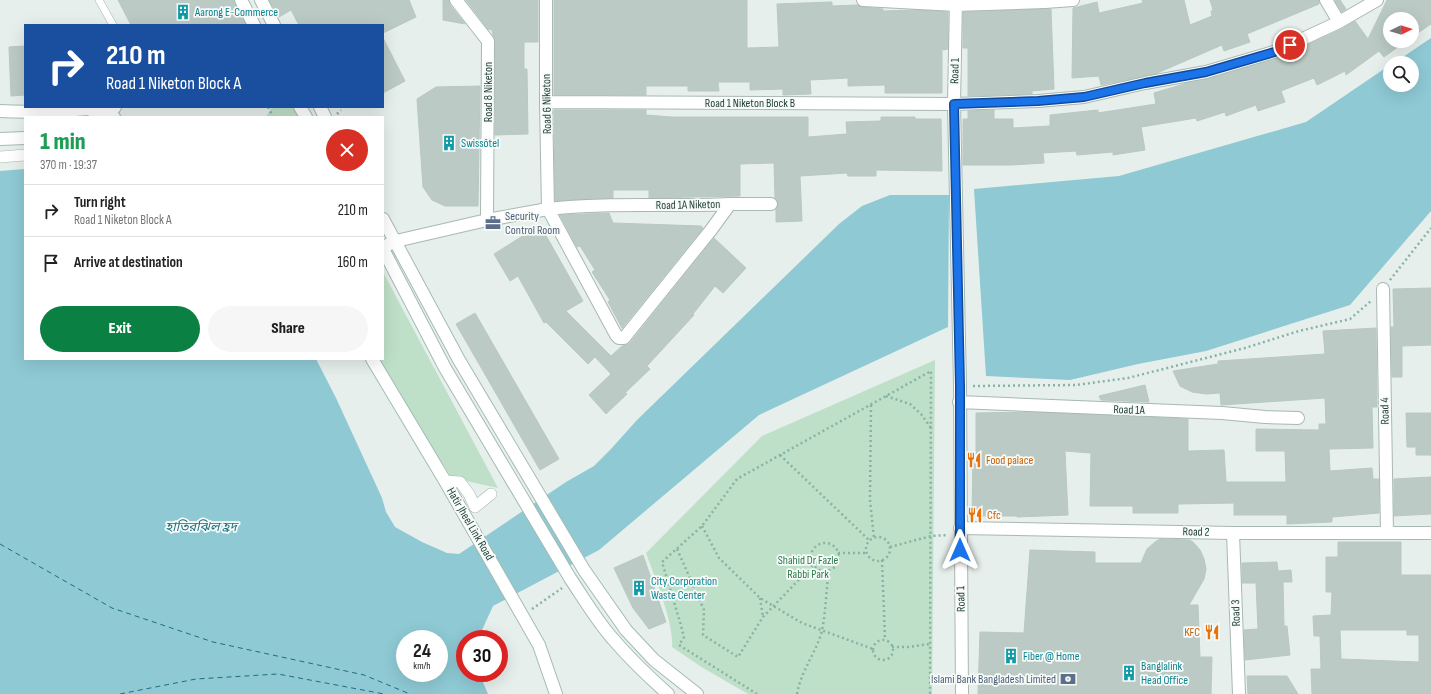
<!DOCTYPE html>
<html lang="en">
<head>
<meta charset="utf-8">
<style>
  :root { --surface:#fff; --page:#f6f6f6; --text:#222; --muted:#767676; --line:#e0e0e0; --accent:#0b8043 }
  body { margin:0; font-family:"Sofia Sans Condensed","Noto Sans Bengali",sans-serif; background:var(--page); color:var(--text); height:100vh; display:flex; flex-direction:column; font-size:15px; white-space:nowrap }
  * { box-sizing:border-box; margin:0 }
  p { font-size:13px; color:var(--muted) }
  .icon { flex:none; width:22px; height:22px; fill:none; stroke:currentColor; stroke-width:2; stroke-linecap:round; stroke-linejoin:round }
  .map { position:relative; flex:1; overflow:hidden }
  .side { position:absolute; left:24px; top:116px; width:360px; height:244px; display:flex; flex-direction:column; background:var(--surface); border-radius:0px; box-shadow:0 4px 16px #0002 }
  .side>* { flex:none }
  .top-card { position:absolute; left:24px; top:24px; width:360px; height:84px; border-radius:0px; box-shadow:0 4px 16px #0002; background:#1a4fa0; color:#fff; overflow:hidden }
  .needle { width:26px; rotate:85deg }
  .controls { position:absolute; left:1383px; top:12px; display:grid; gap:8px }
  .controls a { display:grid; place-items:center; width:36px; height:36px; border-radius:50%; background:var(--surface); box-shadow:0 4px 16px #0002; font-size:20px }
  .speed { position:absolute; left:396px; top:630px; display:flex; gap:8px; font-size:20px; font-weight:700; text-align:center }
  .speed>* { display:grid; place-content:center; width:52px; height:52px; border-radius:50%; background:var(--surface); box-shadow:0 4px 16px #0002; line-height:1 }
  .speed small { font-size:10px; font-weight:400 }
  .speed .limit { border:6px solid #d22; background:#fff; color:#111 }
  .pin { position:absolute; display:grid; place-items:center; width:34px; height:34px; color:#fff; margin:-17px; border:2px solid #fff; border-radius:50%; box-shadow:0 1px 4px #0007 }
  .me { position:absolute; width:44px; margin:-22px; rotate:0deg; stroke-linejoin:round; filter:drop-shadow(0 0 3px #0008) }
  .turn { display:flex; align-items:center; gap:14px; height:84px; padding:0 16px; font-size:18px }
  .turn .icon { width:52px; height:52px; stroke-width:2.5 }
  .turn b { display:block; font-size:28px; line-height:34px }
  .round { display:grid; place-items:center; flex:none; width:42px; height:42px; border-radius:21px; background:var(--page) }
  .summary { display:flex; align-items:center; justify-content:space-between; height:68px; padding:0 16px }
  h1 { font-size:24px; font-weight:800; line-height:30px; color:#1e9e55 }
  .action { display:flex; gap:8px; margin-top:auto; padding:8px 16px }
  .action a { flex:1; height:46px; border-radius:24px; background:var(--accent); color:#fff; font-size:16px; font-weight:800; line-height:46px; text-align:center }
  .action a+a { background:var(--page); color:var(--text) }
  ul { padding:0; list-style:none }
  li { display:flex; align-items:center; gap:12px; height:52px; padding:0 16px; border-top:1px solid var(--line) }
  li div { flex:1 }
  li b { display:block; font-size:15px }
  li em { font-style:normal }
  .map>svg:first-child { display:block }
</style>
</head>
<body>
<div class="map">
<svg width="1431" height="694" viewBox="0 0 1431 694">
  <rect width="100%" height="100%" fill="#e6efeb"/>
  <path fill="#bfe0c8" d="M272,107H295L301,117H266Z
    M383,272L498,488L452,478L374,359H383Z
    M935,360L932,694H748L703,668L672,647C674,623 655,578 646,553L762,436Z"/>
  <path fill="#8ec9d4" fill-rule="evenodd" d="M1431,38V211L1350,305L1206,351L1138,364L1070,380L986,376L974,189L1119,176L1306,122L1390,65V85H1412V63H1394Z
    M25,169V359H316L336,398L382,498L386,512L395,527L422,542L447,553L459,554L566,482L594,466L611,449L637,420L839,224L862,206L890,195H949L948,327L759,415L599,550L493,606L482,630L480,639H465V673H479L488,694H0V171ZM405,639H439V673H405Z"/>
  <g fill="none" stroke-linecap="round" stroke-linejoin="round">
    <path stroke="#1c6f80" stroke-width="1" stroke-dasharray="5 4" stroke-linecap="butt" d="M0,544L112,608L213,642L364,675L410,694
      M120,694L196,679L278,674L384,694"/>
  </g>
  <path fill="#bbcac4" stroke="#b8c9c2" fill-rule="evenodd" d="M118,0H234L246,25H131Z
    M269,0H409L416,17L383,33V25H299L291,10L279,17Z
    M443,0H449L450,5L465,24L443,20Z
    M466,0H538V42H524V69H527L528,134L495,135V41L493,35L492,30L488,29Z
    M554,0H747V48L779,47L777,4L832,2V6L858,5L863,7L883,9V11L918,10L948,12V49L942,50V93H885V85L848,86V78L810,80L811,94L783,95V89L750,90V82H718L719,91H688V86H646V95H554Z
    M1142,0H1184L1190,25L1212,16L1211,11L1213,10L1210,0H1319V4L1247,34L1250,42L1224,51L1222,45L1155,74L1101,85L1099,76L1072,78L1073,8L1097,2L1099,13L1143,3Z
    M1336,0H1340L1346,9L1342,12L1335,1Z
    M1387,0H1431V24L1412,37V19H1390V41H1406L1384,57L1379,51L1346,75L1345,71L1317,85L1314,78L1281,91L1285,102L1258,111L1256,105L1226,116L1225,112L1197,121L1196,118L1141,127L1145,150L1113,155V152L1077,155L1076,151L1043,153L1044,163L1012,165H963V119H968V111L994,110V119H1013V128L1050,126V115L1098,110V113L1156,104L1154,93L1187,83L1208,79L1279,58L1342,29L1355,21L1368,39Z
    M1051,9L1054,89L1032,91V94L968,96V48H963V12Z
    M383,38L405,81L383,93Z
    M25,46V95L11,96L9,47Z
    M480,86L478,206H445L432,200L423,187L417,99L436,87Z
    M554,110H646V115L672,117H808V137L847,134L846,122L881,121V117H915V119H941L942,171L876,170V176H848L847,173L800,176L802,221L776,222V210L778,204L775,198L774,163L740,164V196L649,198V190H613V198L555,201Z
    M609,213L613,223L701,226L703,228L622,328L608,302L610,300L592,272L595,270L580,246L577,247L560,215Z
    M540,225L583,301L566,311L611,356L622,346L627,345L630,343L714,238L746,268L723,293L715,286L693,314L694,315L647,366L650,369L625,393L627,394L606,414L589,395L611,374L595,357L588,364L546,322L544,323L518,276L510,281L494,254Z
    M1431,288V345L1402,346V377H1392L1391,327H1394L1393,289Z
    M475,313L559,459L540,470L456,324Z
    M1376,328L1377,407H1372L1373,448L1329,449L1330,471L1372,468L1373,479H1379V513L1332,517V522L1287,524V515H1234V503L1178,504V513H1133V506H1090L1091,453L1065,451L1068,515L1017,517V516H972L973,456H976V413L1028,412L1188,419V451L1224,450L1226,482H1286L1285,451H1256V429L1319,430V424H1326L1325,398L1221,405L1220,393L1206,394L1192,392L1180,386L1173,371L1218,364V361L1325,354L1323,331Z
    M1145,385L1149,402L1101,400L1099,396Z
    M1406,413H1431V455H1416V447H1407Z
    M1431,477V514L1394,516V479Z
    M1160,539L1189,540L1193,542L1200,550L1204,559L1206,569L1204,579L1189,605H1198L1200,657H1212L1211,694H978L980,632L1024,633L1030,550L1095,552V563H1141L1147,549L1155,542Z
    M1338,542H1401V575H1431V694H1312L1311,669H1321L1320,636H1314L1313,616L1331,615L1332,592H1326V557H1338ZM1340,630H1407V635H1419V662L1341,659Z
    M643,555L666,622L649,629L633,608L614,568Z
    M1277,562L1278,571L1291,570L1292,582H1283L1284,626H1287L1290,655L1245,660L1244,630L1258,629L1256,583H1242V563Z
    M1247,676H1287L1298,694H1248Z"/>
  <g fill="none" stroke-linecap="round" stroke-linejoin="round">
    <defs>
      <path id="service" d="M99,0L113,25"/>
      <path id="pedestrian" d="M0,157L25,155
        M445,481L460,482L469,494L475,507L491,494"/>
      <path id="minor" d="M456,0L488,41L487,220
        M863,0L956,5L1045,2L1073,0
        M956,0L954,104L960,386L962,694
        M1326,0L1339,22
        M546,102L954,104L1038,101L1084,97L1145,83L1206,72L1277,51L1339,22L1377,0
        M730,204H771
        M383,247L396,241L487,220L548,209L616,335L619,338H624L711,230L730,204C669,207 608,202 548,209L546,102V0
        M1383,289L1387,533
        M959,402L1222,413L1265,417L1298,418
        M960,528L1233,533H1431
        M1233,533L1239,694"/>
      <path id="secondary" d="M241,0L254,25
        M261,0L274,25
        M300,107L306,117
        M320,107L325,117
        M0,111C38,113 77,110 115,107
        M94,113L114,117
        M0,139L25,138
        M383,219L459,360L584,570L626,630L654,660L697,694
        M383,249L445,368L570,578C584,599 597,621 613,639C630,659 649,677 668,694
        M372,359L445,481L539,645L556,694"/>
    </defs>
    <use href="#service" stroke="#a8b8b2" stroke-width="8"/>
    <use href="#pedestrian" stroke="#a8b8b2" stroke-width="12"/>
    <use href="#minor" stroke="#a8b8b2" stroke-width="14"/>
    <use href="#secondary" stroke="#a4bbb3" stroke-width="14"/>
    <path stroke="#86b3a5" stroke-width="2.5" stroke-dasharray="2 3" stroke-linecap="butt" d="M268,107L273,117
      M337,114L341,110
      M1390,280L1431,228
      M973,386L1076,385L1128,378L1245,348L1299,331L1350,319L1371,301
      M886,396L910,404L921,414L931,428
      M871,405L870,500L874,538
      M780,455L870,541
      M702,526L719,558L760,598L802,623L873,649
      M866 549a12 12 0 1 1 24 0a12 12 0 1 1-24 0Z
      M811 557a14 14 0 1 1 28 0a14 14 0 1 1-28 0Z
      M890,547L931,536L948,535
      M677,549L704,610L703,635L738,657L763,617L813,565
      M838,553H868
      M882,560L885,640
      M760,598L763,617
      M532,609L562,588
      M873 650a10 10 0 1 1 20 0a10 10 0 1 1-20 0Z
      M892,647H908L930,644
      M757,694L679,645L684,637L680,622L662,562L702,526L737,479L931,371L930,694
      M797,694C801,670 817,652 822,630C826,611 826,590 829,571"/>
    <use href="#service" stroke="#fff" stroke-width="7"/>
    <use href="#pedestrian" stroke="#fff" stroke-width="11"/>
    <use href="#minor" stroke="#fff" stroke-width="12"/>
    <use href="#secondary" stroke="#fff" stroke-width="12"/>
  </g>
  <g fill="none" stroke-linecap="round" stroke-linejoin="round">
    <defs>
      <path id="route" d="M960,550V386L954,104L1038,101L1084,97L1145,83L1206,72L1278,51L1290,45"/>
    </defs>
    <use href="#route" stroke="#114b97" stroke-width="10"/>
    <use href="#route" stroke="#1a73e8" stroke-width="7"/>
  </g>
  <defs>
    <symbol id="building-bare" viewBox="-9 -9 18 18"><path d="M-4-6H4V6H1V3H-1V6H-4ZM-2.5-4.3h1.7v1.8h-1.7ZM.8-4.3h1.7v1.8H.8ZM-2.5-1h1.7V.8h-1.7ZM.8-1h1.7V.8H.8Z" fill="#0f9aa8" stroke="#f7fbf9" stroke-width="2.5" paint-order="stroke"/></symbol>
    <symbol id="office-bare" viewBox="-9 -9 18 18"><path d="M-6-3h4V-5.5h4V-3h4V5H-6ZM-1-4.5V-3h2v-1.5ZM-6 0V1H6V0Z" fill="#5c6f8a" stroke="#f7fbf9" stroke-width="2.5" paint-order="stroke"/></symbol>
    <symbol id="restaurant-bare" viewBox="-9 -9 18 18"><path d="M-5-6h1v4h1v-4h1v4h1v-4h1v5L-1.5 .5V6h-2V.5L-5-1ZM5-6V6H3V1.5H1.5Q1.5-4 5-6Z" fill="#e8710a" stroke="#f7fbf9" stroke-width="2.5" paint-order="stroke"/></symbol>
    <symbol id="bank-bare" viewBox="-9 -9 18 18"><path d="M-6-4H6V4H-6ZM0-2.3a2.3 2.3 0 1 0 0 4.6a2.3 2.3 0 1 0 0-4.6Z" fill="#5c6f8a" stroke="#f7fbf9" stroke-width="2.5" paint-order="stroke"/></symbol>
  </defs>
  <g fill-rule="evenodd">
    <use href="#building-bare" x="172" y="1" width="22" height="22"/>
    <use href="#building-bare" x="438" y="132" width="22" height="22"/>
    <use href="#office-bare" x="482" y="212" width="22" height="22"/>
    <use href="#restaurant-bare" x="963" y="449" width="22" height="22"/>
    <use href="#restaurant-bare" x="964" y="504" width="22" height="22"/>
    <use href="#building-bare" x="628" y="577" width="22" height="22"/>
    <use href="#restaurant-bare" x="1201" y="621" width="22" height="22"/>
    <use href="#building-bare" x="1000" y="645" width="22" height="22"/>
    <use href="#building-bare" x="1118" y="662" width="22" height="22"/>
    <use href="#bank-bare" x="1057" y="668" width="22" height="22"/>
  </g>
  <g text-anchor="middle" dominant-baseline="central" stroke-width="3.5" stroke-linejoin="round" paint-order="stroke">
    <g font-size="12" fill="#0d838f" stroke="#f7fbf9" text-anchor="start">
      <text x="195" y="12">Aarong E-Commerce</text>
      <text x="461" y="143">Swissôtel</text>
      <text x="651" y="581">City Corporation<tspan x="651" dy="14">Waste Center</tspan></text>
      <text x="1023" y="656">Fiber @ Home</text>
      <text x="1141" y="666">Banglalink<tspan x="1141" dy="14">Head Office</tspan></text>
    </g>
    <g font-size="12" fill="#24423a" stroke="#f7fbf9">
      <text transform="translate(955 71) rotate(-89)">Road 1</text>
      <text transform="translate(488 92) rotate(-90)">Road 8 Niketon</text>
      <text x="750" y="103">Road 1 Niketon Block B</text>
      <text transform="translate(547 104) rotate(-91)">Road 6 Niketon</text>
      <text transform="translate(688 205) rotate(-1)">Road 1A Niketon</text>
      <text transform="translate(1129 410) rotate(2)">Road 1A</text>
      <text transform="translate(1385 411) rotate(-91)">Road 4</text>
      <text transform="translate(470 524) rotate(60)">Hatir Jheel Link Road</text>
      <text transform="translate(1196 532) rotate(1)">Road 2</text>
      <text transform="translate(961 599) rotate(-91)">Road 1</text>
      <text transform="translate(1236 613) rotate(-92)">Road 3</text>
    </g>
    <g font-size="12" fill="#4e5e75" stroke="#f7fbf9" text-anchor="start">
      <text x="505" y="216">Security<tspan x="505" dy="14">Control Room</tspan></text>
      <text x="1056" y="679" text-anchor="end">Islami Bank Bangladesh Limited</text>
    </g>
    <g font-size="12" fill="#c56008" stroke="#f7fbf9" text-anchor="start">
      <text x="986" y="460">Food palace</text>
      <text x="987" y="515">Cfc</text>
      <text x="1200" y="632" text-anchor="end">KFC</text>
    </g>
    <g font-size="12" fill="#2d7a4b" stroke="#f7fbf9">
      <text x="808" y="560">Shahid Dr Fazle<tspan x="808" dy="14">Rabbi Park</tspan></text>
    </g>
    <g font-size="13" font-style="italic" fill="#1c6f80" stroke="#f7fbf9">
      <text x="201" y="527">হাতিরঝিল হ্রদ</text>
    </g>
  </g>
</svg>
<div class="controls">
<a><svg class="needle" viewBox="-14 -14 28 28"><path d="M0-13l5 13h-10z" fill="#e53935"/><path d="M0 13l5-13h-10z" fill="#767676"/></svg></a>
<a><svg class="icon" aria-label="search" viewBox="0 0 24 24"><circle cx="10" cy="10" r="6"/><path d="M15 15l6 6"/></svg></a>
</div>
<div class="speed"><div>24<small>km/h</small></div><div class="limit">30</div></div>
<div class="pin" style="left:1290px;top:45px;background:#d93025"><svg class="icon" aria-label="arrive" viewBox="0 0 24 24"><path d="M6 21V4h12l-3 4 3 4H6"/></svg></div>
<svg class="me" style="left:960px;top:550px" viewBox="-20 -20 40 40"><path d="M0-17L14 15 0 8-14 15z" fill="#1a73e8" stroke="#fff" stroke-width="4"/></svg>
<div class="top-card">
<div class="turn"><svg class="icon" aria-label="right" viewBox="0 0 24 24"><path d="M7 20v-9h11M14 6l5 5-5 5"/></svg><div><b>210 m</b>Road 1 Niketon Block A</div></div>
</div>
<section class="side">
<div class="summary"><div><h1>1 min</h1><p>370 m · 19:37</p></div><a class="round" style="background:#d93025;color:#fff"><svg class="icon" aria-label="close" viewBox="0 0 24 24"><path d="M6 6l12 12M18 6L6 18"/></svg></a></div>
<ul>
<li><svg class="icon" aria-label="right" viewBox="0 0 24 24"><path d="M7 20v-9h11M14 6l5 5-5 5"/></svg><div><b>Turn right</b><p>Road 1 Niketon Block A</p></div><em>210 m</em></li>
<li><svg class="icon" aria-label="arrive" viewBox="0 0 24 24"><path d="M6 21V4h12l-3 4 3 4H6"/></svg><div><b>Arrive at destination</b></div><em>160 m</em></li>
</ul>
<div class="action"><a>Exit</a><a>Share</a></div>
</section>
</div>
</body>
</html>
